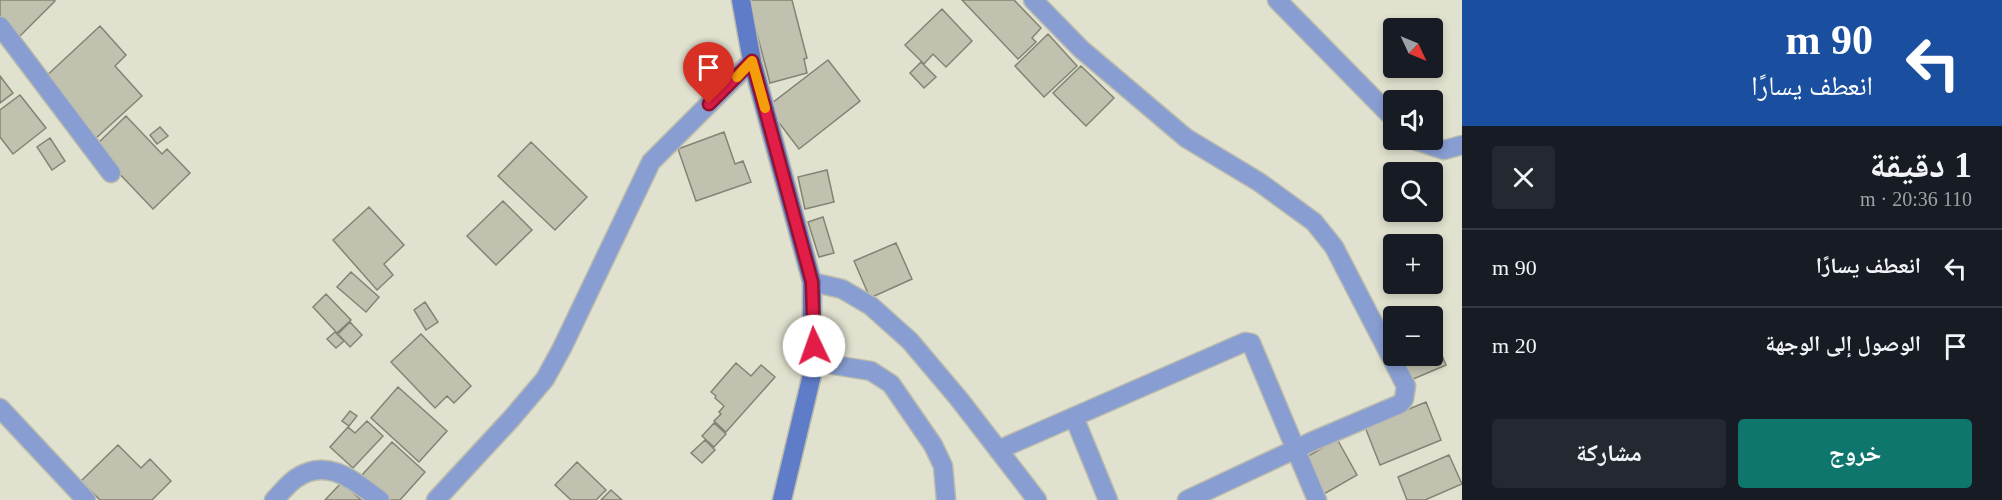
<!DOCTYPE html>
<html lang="ar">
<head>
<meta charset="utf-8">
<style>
  :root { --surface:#171b24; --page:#242831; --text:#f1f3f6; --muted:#9ea1a6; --line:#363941; --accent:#0f766e }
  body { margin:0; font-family:"Times New Roman","Noto Naskh Arabic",serif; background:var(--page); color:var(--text); direction:rtl; height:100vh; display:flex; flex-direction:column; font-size:22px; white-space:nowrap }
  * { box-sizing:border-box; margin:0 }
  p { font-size:20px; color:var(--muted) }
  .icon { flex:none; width:33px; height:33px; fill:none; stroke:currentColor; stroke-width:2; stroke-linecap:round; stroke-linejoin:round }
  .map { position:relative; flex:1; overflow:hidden; direction:ltr }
  .details { display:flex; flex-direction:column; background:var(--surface); width:540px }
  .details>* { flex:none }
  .guide { background:#1a4fa0; color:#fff; overflow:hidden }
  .needle { width:39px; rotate:134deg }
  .tools { position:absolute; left:1383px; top:18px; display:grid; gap:12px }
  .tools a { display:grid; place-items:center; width:60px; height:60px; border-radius:6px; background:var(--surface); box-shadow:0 3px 9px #0003; font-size:30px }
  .pin { position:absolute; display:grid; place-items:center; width:51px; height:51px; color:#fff; margin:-62px -26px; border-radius:50% 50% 50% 0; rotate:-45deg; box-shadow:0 0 6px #0007 }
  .pin .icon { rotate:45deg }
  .me { position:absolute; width:66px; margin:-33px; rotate:357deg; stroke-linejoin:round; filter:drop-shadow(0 0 4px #0008) }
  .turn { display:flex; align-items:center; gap:21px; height:126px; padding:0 30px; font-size:27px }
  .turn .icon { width:78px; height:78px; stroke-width:2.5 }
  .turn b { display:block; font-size:42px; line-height:51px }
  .round { display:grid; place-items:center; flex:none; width:63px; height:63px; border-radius:6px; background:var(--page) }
  .summary { display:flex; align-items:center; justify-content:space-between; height:102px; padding:0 30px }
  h1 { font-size:36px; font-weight:700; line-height:45px }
  .cta { display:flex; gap:12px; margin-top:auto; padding:12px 30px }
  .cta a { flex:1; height:69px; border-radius:6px; background:var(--accent); color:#fff; font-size:24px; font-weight:700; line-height:69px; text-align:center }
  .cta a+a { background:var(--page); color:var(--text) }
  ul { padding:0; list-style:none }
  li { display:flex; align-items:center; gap:18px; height:78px; padding:0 30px; border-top:2px solid var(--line) }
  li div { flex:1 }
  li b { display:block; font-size:22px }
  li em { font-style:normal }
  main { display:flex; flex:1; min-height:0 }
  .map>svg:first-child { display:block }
</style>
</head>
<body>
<main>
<section class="details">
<div class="guide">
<div class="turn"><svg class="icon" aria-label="left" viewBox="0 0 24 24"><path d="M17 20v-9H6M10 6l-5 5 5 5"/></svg><div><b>90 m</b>انعطف يسارًا</div></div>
</div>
<div class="summary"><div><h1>1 دقيقة</h1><p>110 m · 20:36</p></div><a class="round"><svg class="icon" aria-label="close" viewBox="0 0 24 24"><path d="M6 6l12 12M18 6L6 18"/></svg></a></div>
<ul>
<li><svg class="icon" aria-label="left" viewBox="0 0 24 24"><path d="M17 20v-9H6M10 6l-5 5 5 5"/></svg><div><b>انعطف يسارًا</b></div><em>90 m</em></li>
<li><svg class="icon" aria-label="arrive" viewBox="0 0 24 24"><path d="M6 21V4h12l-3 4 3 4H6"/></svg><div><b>الوصول إلى الوجهة</b></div><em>20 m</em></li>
</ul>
<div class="cta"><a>خروج</a><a>مشاركة</a></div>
</section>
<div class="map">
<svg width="1462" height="500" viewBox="0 0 1462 500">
  <rect width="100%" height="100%" fill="#e1e1cf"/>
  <path fill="#c0c1af" stroke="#848474" stroke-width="1.5" d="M0,0H54L55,1L20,36L0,16Z
    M748,0H792L807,58L804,59L807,73L770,83Z
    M962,0H1014L1041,28L1032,38L1036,42L1018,59Z
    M942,9L972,41L946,67L933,54L924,64L905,45Z
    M100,26L126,55L115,66L142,96L95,139L42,80Z
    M1048,34L1077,66L1044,97L1015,66Z
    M828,60L860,101L799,149L767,107Z
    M921,62L936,77L924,88L910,73Z
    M1081,66L1114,98L1086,126L1053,93Z
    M0,76L13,93L0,103Z
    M20,95L46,128L13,154L0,137V110Z
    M126,116L162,154L167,149L190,173L153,209L94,147Z
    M160,127L168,136L157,144L150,135Z
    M724,132L735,164L743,161L751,182L696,201L678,149Z
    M50,138L65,161L52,170L37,147Z
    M531,142L587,197L555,230L498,176Z
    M827,170L834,202L805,209L798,177Z
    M503,201L532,230L496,265L467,236Z
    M369,207L404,245L384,264L393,275L377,290L333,240Z
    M823,217L834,253L819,257L808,222Z
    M896,243L912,279L870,298L854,261Z
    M351,272L379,297L366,312L337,287Z
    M326,294L351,320L337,333L313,307Z
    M425,302L438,322L426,330L414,310Z
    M350,322L362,335L350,347L338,334Z
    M335,332L344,341L336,348L327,339Z
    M421,334L471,386L454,403L447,396L435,408L391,362Z
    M1439,348L1446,365L1411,380L1401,356H1416L1417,357L1432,356V351Z
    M736,363L751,376L761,365L775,377L726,432L714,421L721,414L719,412L724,406L715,398L716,396L711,392Z
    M398,387L447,431L419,462L371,418Z
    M1426,402L1441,440L1380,465L1365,427Z
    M350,411L357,416L349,426L342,421Z
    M367,421L383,436L353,468L330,447L348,427L355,433Z
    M714,423L726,434L714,447L702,436Z
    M1337,439L1357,475L1324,494L1305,458Z
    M705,440L715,450L702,463L691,453Z
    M392,442L425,472L400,500H390L362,475Z
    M118,445L141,468L150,459L171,481L152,500H100L81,481Z
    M1449,455L1462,484L1425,500H1407L1398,477Z
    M577,462L606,490L596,500H571L555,485Z
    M342,482L361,500H325Z
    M611,490L622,500H601Z"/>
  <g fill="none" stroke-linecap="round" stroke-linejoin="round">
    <defs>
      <path id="minor" d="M1033,0L1081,49L1186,138L1259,182L1314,222L1334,247L1406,386L1404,399L1400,404L1313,441L1187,500
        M1277,0L1394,119
        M0,26L111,173
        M1414,140L1444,150L1462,145
        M812,282L842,289L871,306L910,341L959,399L1037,500
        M815,362L871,371L891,384L933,445L943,466L946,500
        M0,408L86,500
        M1074,417L1108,500
        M998,450L1245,342L1251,343L1317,500
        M274,500C281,493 287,485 295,479C327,456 354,481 380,500
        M436,500L511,419L545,379L562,348L651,162L752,61"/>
      <path id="secondary" d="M741,0L752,61L812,282V331L815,362L782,500"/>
    </defs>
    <use href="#minor" stroke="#bcbcac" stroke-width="21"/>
    <use href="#secondary" stroke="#bcbcac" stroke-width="21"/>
    <use href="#minor" stroke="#889ed2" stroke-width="18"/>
    <use href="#secondary" stroke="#5e7cc8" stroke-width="18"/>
  </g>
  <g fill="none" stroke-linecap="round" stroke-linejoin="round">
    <defs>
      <path id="route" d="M709,104L752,61L812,282L814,346"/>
    </defs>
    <use href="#route" stroke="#92132f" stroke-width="15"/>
    <use href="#route" stroke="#e11d48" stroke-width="10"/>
    <path stroke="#f59e0b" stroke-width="10" d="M737,77L752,61L765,108"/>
  </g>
</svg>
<div class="tools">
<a><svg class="needle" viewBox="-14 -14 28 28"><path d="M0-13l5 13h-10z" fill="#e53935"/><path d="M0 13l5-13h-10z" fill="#9ea1a6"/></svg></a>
<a><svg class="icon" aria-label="sound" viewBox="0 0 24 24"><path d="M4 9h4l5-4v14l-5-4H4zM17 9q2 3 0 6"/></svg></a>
<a><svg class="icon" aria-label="search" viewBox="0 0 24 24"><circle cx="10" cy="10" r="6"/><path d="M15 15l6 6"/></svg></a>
<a>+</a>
<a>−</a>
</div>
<div class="pin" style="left:709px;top:104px;background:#d93025"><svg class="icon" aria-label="arrive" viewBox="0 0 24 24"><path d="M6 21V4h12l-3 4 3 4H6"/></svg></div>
<svg class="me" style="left:814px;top:346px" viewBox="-20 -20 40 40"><circle r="19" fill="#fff"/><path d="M0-13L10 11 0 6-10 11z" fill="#e11d48"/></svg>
</div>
</main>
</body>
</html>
